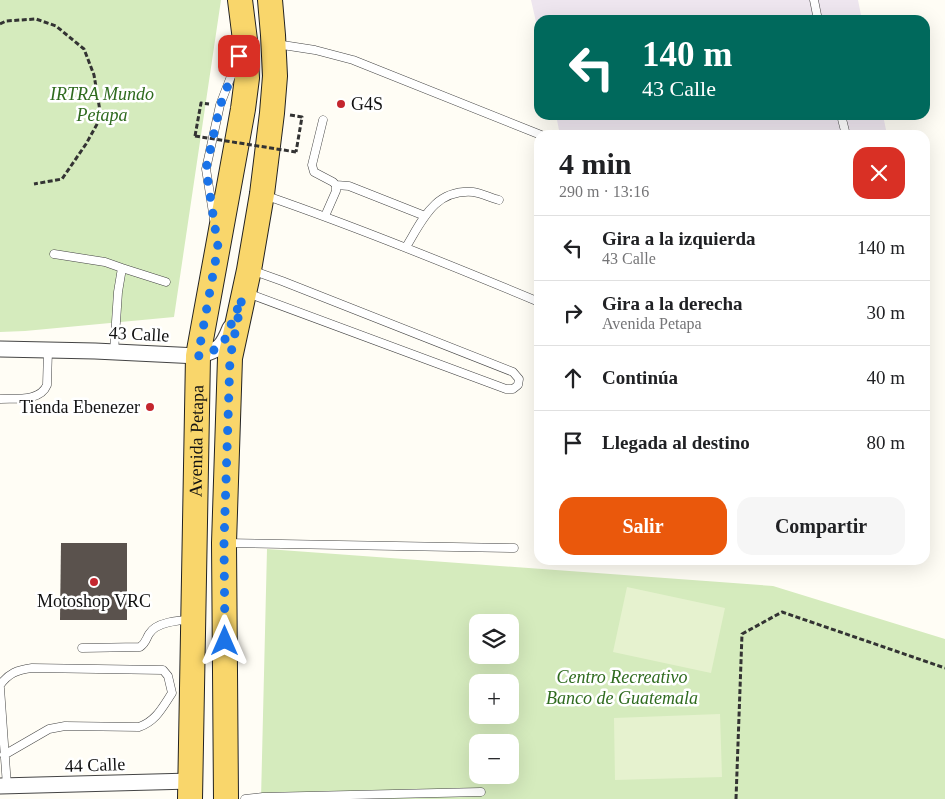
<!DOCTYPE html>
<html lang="es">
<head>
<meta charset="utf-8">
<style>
  :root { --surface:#fff; --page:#f6f6f6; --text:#202124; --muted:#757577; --line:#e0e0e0; --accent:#ea580c }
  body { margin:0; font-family:Georgia,serif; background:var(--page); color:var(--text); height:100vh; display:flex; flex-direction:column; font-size:19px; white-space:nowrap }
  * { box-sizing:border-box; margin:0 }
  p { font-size:16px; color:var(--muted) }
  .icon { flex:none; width:28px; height:28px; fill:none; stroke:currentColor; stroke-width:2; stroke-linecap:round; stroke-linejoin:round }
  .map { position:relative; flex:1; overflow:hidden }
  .panel { position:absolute; left:534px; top:130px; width:396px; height:435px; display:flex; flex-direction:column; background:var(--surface); border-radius:15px; box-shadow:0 5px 20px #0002 }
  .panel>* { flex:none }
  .hud { position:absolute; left:534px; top:15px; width:396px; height:105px; border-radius:15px; box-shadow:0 5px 20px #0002; background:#00695c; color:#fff; overflow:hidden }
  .buttons { position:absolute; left:469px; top:614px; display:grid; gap:10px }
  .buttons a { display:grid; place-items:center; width:50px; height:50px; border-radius:10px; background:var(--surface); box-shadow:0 5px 20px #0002; font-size:25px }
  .pin { position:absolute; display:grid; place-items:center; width:42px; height:42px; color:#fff; margin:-21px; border-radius:10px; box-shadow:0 2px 8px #0006 }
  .me { position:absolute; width:55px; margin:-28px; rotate:0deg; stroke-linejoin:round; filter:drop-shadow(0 0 4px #0008) }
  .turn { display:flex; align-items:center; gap:18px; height:105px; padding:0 25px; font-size:22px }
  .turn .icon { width:65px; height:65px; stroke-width:2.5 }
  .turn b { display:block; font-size:35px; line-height:42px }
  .round { display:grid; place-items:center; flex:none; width:52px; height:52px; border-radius:15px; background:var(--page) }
  .summary { display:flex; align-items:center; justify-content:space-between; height:85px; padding:0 25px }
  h1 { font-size:30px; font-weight:800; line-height:38px }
  .button { display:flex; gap:10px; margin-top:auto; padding:10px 25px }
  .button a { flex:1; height:58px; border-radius:15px; background:var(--accent); color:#fff; font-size:20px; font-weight:800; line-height:58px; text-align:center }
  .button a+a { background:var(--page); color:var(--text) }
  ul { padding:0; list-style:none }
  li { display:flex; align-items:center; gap:15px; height:65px; padding:0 25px; border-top:1px solid var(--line) }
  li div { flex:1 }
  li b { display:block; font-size:19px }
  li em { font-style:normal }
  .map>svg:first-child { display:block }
</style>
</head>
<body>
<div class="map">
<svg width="945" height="799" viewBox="0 0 945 799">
  <rect width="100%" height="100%" fill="#fffdf5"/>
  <path fill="#eee6ef" d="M531,0H858L862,20H539V35Z
    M556,115H883L887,135H560Z"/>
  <path fill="#d5ebbd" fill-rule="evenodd" d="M0,0H221L174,317L25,331L0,332Z
    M267,549L773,586L945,639V799H261ZM478,622H510V655H478ZM478,682H510V715H478ZM478,742H510V775H478Z"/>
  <path fill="#e6f2cf" d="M627,587L725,608L711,673L613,652Z
    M720,714L722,777L615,780L614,718Z"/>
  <path fill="#5a524d" d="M61,543H127V620H60Z"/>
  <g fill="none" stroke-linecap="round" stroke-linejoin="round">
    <defs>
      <path id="lane" d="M814,0L818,20
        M276,44L315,50L353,60L541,135
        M841,115L846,135
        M323,120L312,165L314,172L333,182L336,185V191L325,216
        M336,185L349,186L425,216
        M264,195C357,227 448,264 539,302
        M214,219L206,169L220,105L238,58
        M406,247C423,219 435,189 473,192C481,193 491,198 499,200
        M54,254L105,262L122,268L118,292L114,352
        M122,268L166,282
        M247,293L506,389H513L518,385L519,379L513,372L282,281L251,270
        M0,399C15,398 40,402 47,385L48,350
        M226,543L514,548
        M82,648L140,647C146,643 146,639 149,634C156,622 179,620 191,620
        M0,685C9,673 17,670 32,668L163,670L168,676L172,693C162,708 156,721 139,727L65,726L49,729L4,755
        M0,688L7,786
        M245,799L263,797L481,792"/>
      <path id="street" d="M0,349L95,351L198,356C219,350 222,348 230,328
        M0,786L191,781"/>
      <g id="primary">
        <path id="s1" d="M190,799L198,356L243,109L247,78L245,40L240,0"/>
        <path d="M226,799L224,543L230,358L249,270L262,194L272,113L275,76L273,35L270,0"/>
      </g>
    </defs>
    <use href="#lane" stroke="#444" stroke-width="9"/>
    <use href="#street" stroke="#444" stroke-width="17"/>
    <use href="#primary" stroke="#222" stroke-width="26"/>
    <path stroke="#333" stroke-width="3" stroke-dasharray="5 2.5" stroke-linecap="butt" d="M0,24L6,21L36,19L56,26L84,49L94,75L101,117L86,144L62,179L34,184
      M290,115L302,117L296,152
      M195,136L201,103L209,104
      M736,799L742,634L782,612L945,668"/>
    <use href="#lane" stroke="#fff" stroke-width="8"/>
    <use href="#street" stroke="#fff" stroke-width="15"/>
    <use href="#primary" stroke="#f9d66b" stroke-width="24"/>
    <path stroke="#333" stroke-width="3" stroke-dasharray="5 2.5" stroke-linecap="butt" d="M195,136L296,152"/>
  </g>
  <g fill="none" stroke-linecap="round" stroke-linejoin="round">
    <path stroke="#1a73e8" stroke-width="9" stroke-dasharray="0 16.2" d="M225,641L224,543L230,358L242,298L223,344L211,352L198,356L218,247L206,169L220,106L239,56"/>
  </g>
  <g fill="#c4262e" stroke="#fff" stroke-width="2">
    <circle cx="341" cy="104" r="5"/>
    <circle cx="150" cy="407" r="5"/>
    <circle cx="94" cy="582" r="5"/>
  </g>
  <g text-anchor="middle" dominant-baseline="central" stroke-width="5" stroke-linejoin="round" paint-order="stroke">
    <g font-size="18" font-style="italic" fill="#2f6b1f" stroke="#fff">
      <text x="102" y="94">IRTRA Mundo<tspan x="102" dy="21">Petapa</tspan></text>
      <text x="622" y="677">Centro Recreativo<tspan x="622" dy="21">Banco de Guatemala</tspan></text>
    </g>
    <g font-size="18" fill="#111" stroke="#fff" text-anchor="start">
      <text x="351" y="104">G4S</text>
      <text x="140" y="407" text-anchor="end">Tienda Ebenezer</text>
      <text x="94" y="601" text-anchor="middle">Motoshop VRC</text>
    </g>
    <g font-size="18" fill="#111" stroke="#fff">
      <text transform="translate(139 334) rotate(3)">43 Calle</text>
      <text stroke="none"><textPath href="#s1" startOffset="358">Avenida Petapa</textPath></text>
      <text transform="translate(95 765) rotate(-2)">44 Calle</text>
    </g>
  </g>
</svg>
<div class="buttons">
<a><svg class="icon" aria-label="layers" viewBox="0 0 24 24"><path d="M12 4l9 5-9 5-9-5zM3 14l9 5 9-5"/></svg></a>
<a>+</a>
<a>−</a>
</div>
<div class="pin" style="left:239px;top:56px;background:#d93025"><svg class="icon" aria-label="arrive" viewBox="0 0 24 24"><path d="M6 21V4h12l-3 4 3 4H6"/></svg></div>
<svg class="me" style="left:225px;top:641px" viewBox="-20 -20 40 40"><path d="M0-17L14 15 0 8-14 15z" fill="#1a73e8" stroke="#fff" stroke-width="4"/></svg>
<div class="hud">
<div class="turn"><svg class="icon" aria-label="left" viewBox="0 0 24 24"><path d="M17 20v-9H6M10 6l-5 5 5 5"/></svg><div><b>140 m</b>43 Calle</div></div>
</div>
<section class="panel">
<div class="summary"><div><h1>4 min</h1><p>290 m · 13:16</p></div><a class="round" style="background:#d93025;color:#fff"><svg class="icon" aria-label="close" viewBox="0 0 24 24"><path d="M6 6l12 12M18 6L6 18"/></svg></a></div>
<ul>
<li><svg class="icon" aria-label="left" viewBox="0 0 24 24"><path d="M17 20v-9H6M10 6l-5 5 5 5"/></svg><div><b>Gira a la izquierda</b><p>43 Calle</p></div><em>140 m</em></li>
<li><svg class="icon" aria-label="right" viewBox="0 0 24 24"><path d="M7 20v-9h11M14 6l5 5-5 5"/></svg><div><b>Gira a la derecha</b><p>Avenida Petapa</p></div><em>30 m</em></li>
<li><svg class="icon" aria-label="ahead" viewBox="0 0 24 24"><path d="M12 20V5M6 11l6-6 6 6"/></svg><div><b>Continúa</b></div><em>40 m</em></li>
<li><svg class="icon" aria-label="arrive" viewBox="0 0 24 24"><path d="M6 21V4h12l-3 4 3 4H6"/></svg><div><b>Llegada al destino</b></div><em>80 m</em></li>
</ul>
<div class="button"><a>Salir</a><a>Compartir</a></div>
</section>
</div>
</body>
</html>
